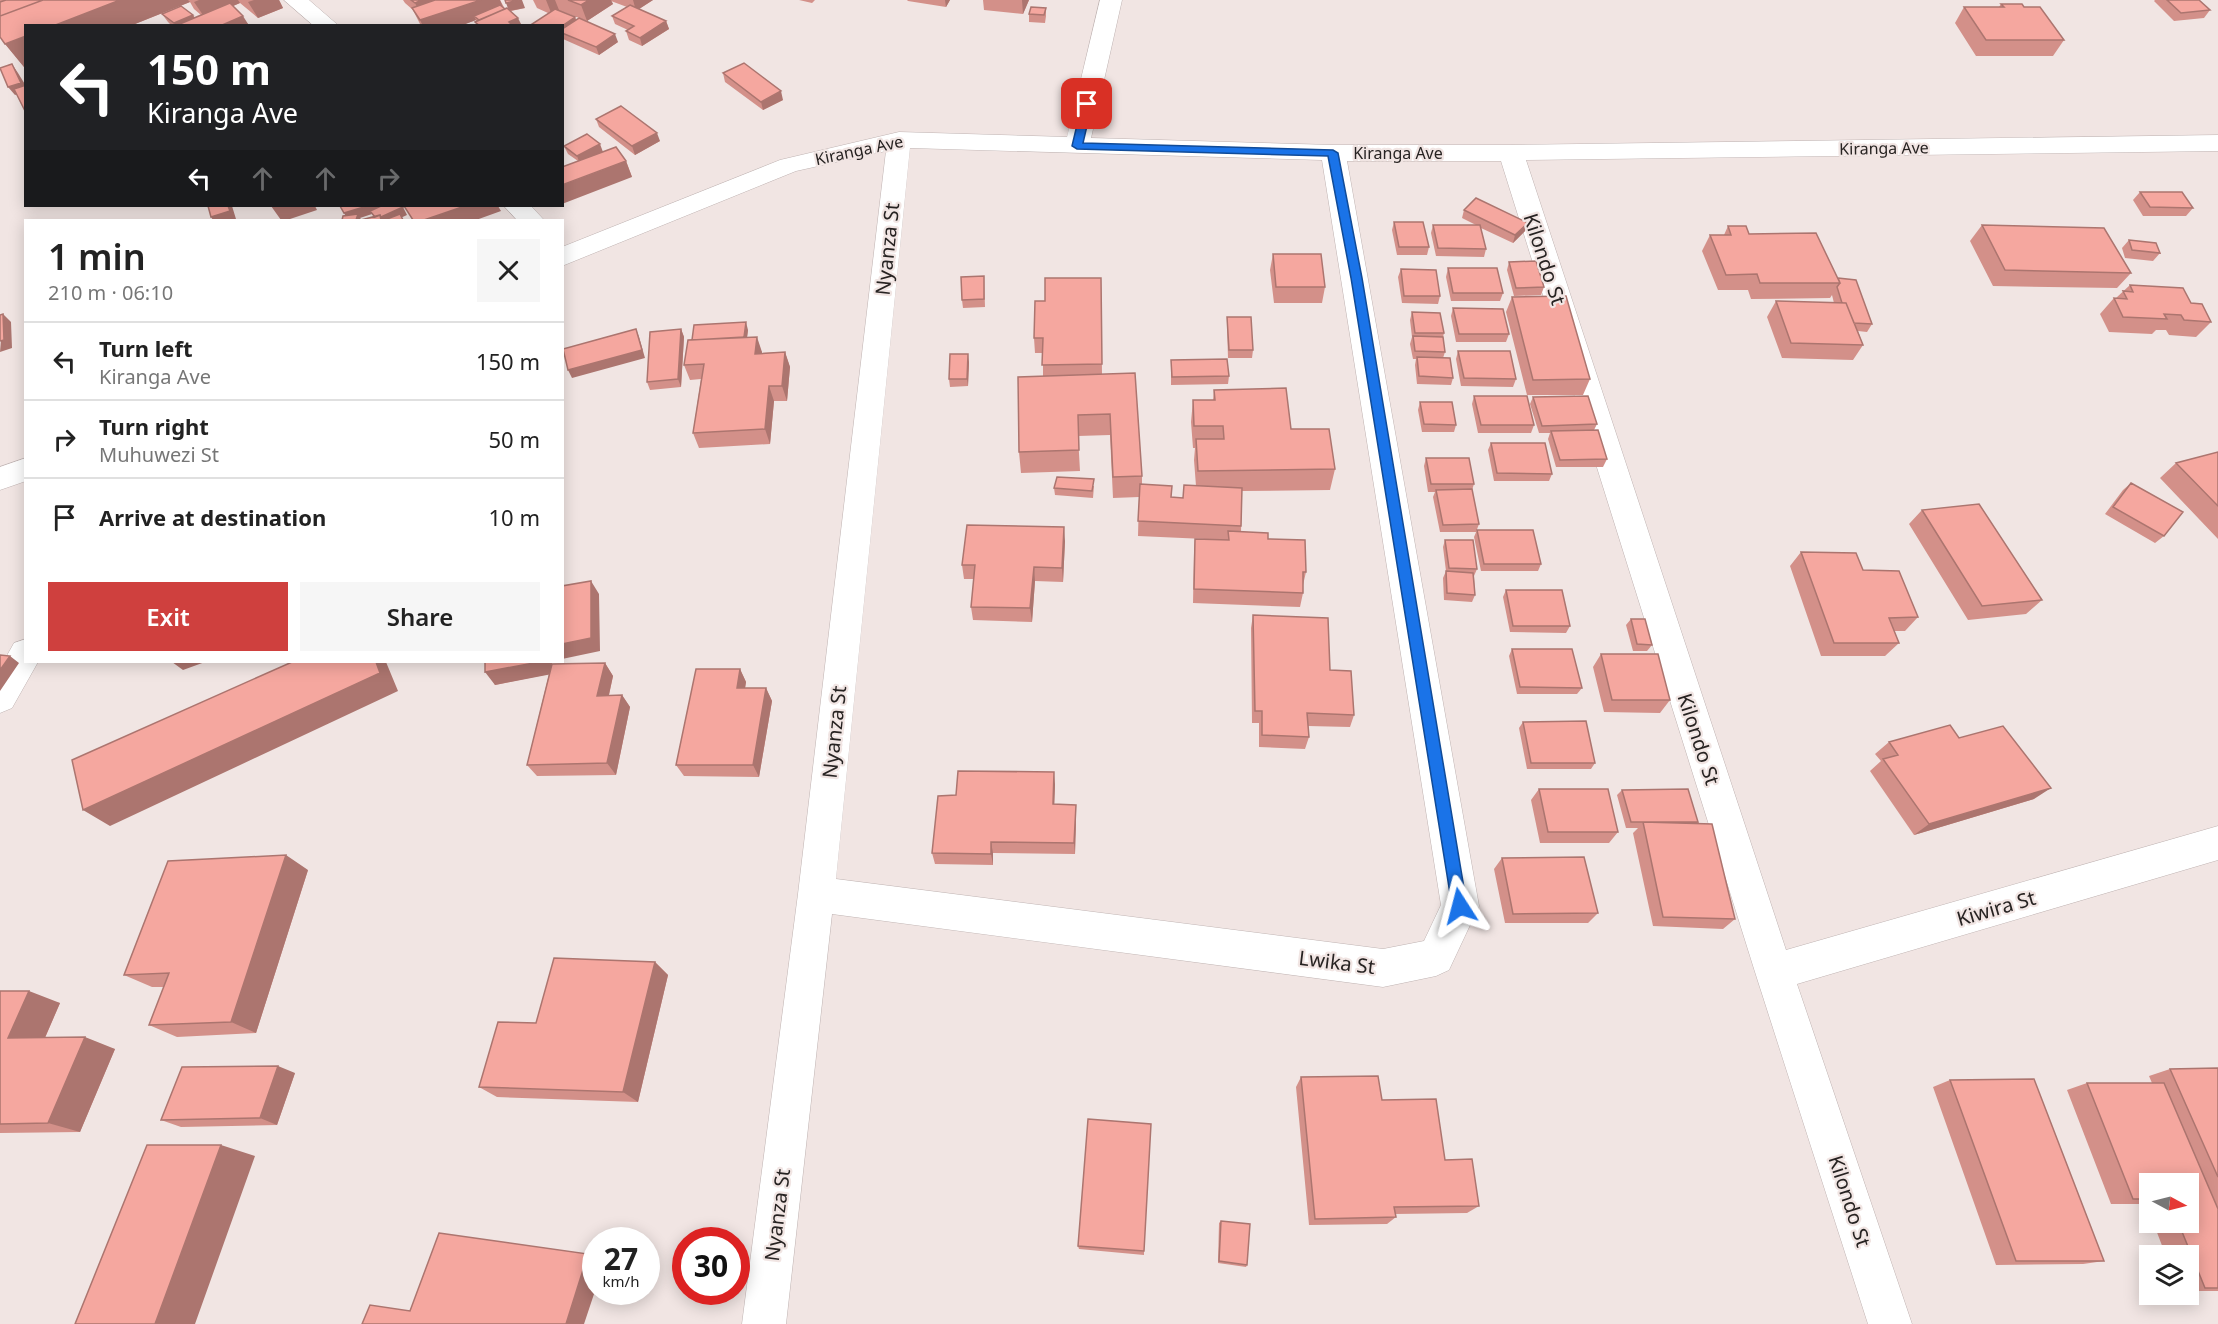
<!DOCTYPE html>
<html lang="en">
<head>
<meta charset="utf-8">
<style>
  :root { --surface:#fff; --page:#f6f6f6; --text:#222; --muted:#767676; --line:#e0e0e0; --accent:#cf403e }
  body { margin:0; font-family:"Noto Sans",sans-serif; background:var(--page); color:var(--text); height:100vh; display:flex; flex-direction:column; font-size:22px; white-space:nowrap }
  * { box-sizing:border-box; margin:0 }
  p { font-size:20px; color:var(--muted) }
  .icon { flex:none; width:33px; height:33px; fill:none; stroke:currentColor; stroke-width:2; stroke-linecap:round; stroke-linejoin:round }
  .map { position:relative; flex:1; overflow:hidden }
  .side { position:absolute; left:24px; top:219px; width:540px; height:444px; display:flex; flex-direction:column; background:var(--surface); border-radius:0px; box-shadow:0 3px 15px #0003 }
  .side>* { flex:none }
  .guide { position:absolute; left:24px; top:24px; width:540px; height:183px; border-radius:0px; box-shadow:0 3px 15px #0003; background:#202124; color:#fff; overflow:hidden }
  .needle { width:39px; rotate:97deg }
  .buttons { position:absolute; left:2139px; top:1173px; display:grid; gap:12px }
  .buttons a { display:grid; place-items:center; width:60px; height:60px; border-radius:0px; background:var(--surface); box-shadow:0 3px 15px #0003; font-size:30px }
  .speed { position:absolute; left:582px; top:1227px; display:flex; gap:12px; font-size:30px; font-weight:700; text-align:center }
  .speed>* { display:grid; place-content:center; width:78px; height:78px; border-radius:50%; background:var(--surface); box-shadow:0 3px 15px #0003; line-height:1 }
  .speed small { font-size:15px; font-weight:400 }
  .speed .limit { border:9px solid #d22; background:#fff; color:#111 }
  .pin { position:absolute; display:grid; place-items:center; width:51px; height:51px; color:#fff; margin:-26px; border-radius:12px; box-shadow:0 3px 9px #0006 }
  .me { position:absolute; width:66px; margin:-33px; rotate:351deg; stroke-linejoin:round; filter:drop-shadow(0 0 4px #0008) }
  .turn { display:flex; align-items:center; gap:21px; height:126px; padding:0 24px; font-size:27px }
  .turn .icon { width:78px; height:78px; stroke-width:2.5 }
  .turn b { display:block; font-size:42px; line-height:51px }
  .lanes { display:flex; align-items:center; height:57px; padding:0 24px; background:#0003; justify-content:center; gap:30px; direction:ltr }
  .lanes .off { opacity:.35 }
  .round { display:grid; place-items:center; flex:none; width:63px; height:63px; border-radius:0px; background:var(--page) }
  .headline { display:flex; align-items:center; justify-content:space-between; height:102px; padding:0 24px }
  h1 { font-size:36px; font-weight:600; line-height:45px }
  .button { display:flex; gap:12px; margin-top:auto; padding:12px 24px }
  .button a { flex:1; height:69px; border-radius:0px; background:var(--accent); color:#fff; font-size:24px; font-weight:600; line-height:69px; text-align:center }
  .button a+a { background:var(--page); color:var(--text) }
  ul { padding:0; list-style:none }
  li { display:flex; align-items:center; gap:18px; height:78px; padding:0 24px; border-top:2px solid var(--line) }
  li div { flex:1 }
  li b { display:block; font-size:22px }
  li em { font-style:normal }
  .map>svg:first-child { display:block }
</style>
</head>
<body>
<div class="map">
<svg width="2218" height="1324" viewBox="0 0 2218 1324">
  <rect width="100%" height="100%" fill="#f1e5e3"/>
  <g fill="none" stroke-linecap="round" stroke-linejoin="round">
    <defs>
      <path id="minor" d="M284,0H309L339,26H314Z
        M1100,0H1122L1091,138L1333,145H1511L2218,135V151L1526,160L1786,950L2218,826V860L1797,984L1912,1324H1868L1755,972L1501,161H1347L1479,906L1449,970L1436,976L1383,987L832,914L786,1324H742L798,894L886,151L796,171L562,266V247L780,160L899,132L1067,137ZM910,148L1322,160L1441,905L1424,941L1383,949L836,879Z
        M504,206H531L544,220H517Z
        M26,458V481L0,490V467Z
        M26,639V662H38L12,708L0,713V668L14,643Z"/>
    </defs>
    <use href="#minor" stroke="#bfb3b2" stroke-width="1"/>
    <use href="#minor" fill="#fff" fill-rule="evenodd"/>
  </g>
  <path fill="#d39089" d="M0,0H279L283,8L258,18L240,3L233,6L248,24L246,26H172L168,22L162,14L194,18L201,15L194,9L190,2L130,26H26L24,67L2,40Z
    M403,0H500L505,9L525,8L511,11L522,26H477L475,22L476,21V20L460,26H421L413,10L405,3Z
    M533,0H653L639,9L666,21L669,29L642,46L629,40L626,31L628,30L615,24L612,16L627,7L611,1L613,4L587,21L558,10L575,17L576,20L618,42L599,55L563,39L562,26L548,13L537,8Z
    M799,0H815L812,3Z
    M907,0H950L946,7L908,1Z
    M983,0H1029L1023,14L984,10Z
    M2155,0H2199L2210,10L2204,18L2174,21L2154,1Z
    M2001,4L2064,40L2053,56H1976L1955,23L1964,7H1999Z
    M1046,8V16L1045,23L1029,22V14Z
    M723,73L783,100L763,110L725,82Z
    M596,119L660,141L635,155L599,127Z
    M564,146L603,152L626,161L632,177L578,161L568,154Z
    M2140,192L2193,208L2186,216H2143L2133,200Z
    M1464,210L1525,231L1513,243L1481,228L1486,249L1484,257L1436,256L1431,233L1433,225H1476L1462,218Z
    M1394,222L1429,247L1427,255H1397L1392,230Z
    M1982,225L2131,273L2117,288L1993,286L1970,241Z
    M1728,226L1749,234L1838,278L1872,324L1867,332L1858,331L1863,345L1853,360L1782,358L1767,317L1776,301L1834,303L1832,295L1830,298L1751,299L1748,290H1718L1702,251L1710,235H1724Z
    M2129,240L2160,253L2153,261L2125,258L2122,248Z
    M1273,254L1325,287L1322,303H1274L1270,270Z
    M1509,262L1544,287L1541,295L1514,296L1507,270Z
    M1448,268L1503,293L1500,301H1451L1446,277Z
    M1401,269L1440,296L1438,304L1402,303L1398,277Z
    M984,276L985,307L963,308L962,300Z
    M1101,278L1102,374L1142,476V484L1171,497L1183,498L1196,486L1194,460L1195,448H1193L1191,422L1193,400H1213L1214,390L1291,429L1335,469L1330,490L1242,491L1241,532L1268,539L1306,572L1303,585V593L1300,607L1193,603L1194,553L1195,539L1227,540L1138,536L1139,497L1113,498L1110,435L1078,436L1080,471L1021,473L1019,452L1043,376V353H1035L1034,338L1045,301Z
    M2130,285L2191,303L2211,322L2196,337L2169,335L2166,330H2156L2152,334L2109,332L2100,314L2114,298H2116Z
    M1512,297L1590,379L1583,395H1527L1506,312Z
    M1453,308L1509,334L1506,342H1456L1451,316Z
    M1412,312L1444,333L1443,337L1445,352L1443,358L1453,378L1451,385L1417,384L1415,365L1416,359H1413L1410,344L1412,337L1410,320Z
    M1227,317L1253,350L1252,358H1228L1227,325Z
    M681,329L684,337L681,387L650,390L647,382Z
    M748,330L747,337L762,352V353L785,352L790,367L787,401H774L770,444L699,448L693,433L701,379L690,380L684,365Z
    M1458,351L1516,379L1513,387L1461,386L1456,359Z
    M1171,360L1229,376L1228,384L1171,385Z
    M969,362L968,386L950,387L949,379Z
    M1474,396L1534,425L1531,433H1478L1472,404Z
    M1533,397L1597,424L1594,430L1607,459L1603,467H1556L1548,439L1550,433H1539L1530,404Z
    M1420,402L1456,425L1454,432H1422L1418,410Z
    M1491,443L1552,474L1549,481H1494L1488,450Z
    M2218,452V539L2160,478L2176,463Z
    M1426,458L1474,484L1472,490L1479,524L1476,532H1440L1433,497L1435,492H1428L1424,466Z
    M2131,483L2164,536L2155,543L2105,514L2123,490Z
    M1094,486L1093,498L1055,495L1054,488Z
    M1922,510L2042,600L2026,614L1968,620L1909,524Z
    M1477,530L1541,564L1538,571H1481L1474,537Z
    M1445,540L1477,569L1474,576L1475,595L1472,602L1444,600L1443,578L1446,571L1443,547Z
    M1065,541L1063,582L1035,581L1032,622L973,620L971,607L974,579H964L962,565Z
    M1801,552L1863,570L1918,617L1905,631H1894L1899,643L1885,656H1821L1790,566Z
    M1506,590L1570,626L1566,633L1510,632L1503,597Z
    M1253,615L1330,670L1354,715L1350,727L1308,726L1309,737L1305,749L1259,747V723H1252L1251,628Z
    M1631,619L1652,645L1647,651H1633L1626,625Z
    M1512,649L1582,688L1577,694H1517L1509,656Z
    M1601,654L1670,700L1660,713L1604,712L1593,667Z
    M485,662H552V664L605,663L613,676L609,695H622L630,707L616,775L537,776L527,765L549,674L495,685Z
    M740,669L746,682L745,688H766L772,701L759,777L684,776L676,765Z
    M1523,722L1595,763L1591,769H1527L1519,728Z
    M1889,742L2034,799L1914,835L1870,771L1881,761L1875,754Z
    M1055,784L1054,804L1076,805V816L1075,854L993,853V865L935,864L932,853L956,795Z
    M1539,789L1618,832L1609,843H1540L1531,800Z
    M1622,790L1698,822L1696,824L1735,919L1723,929L1653,926L1633,833L1638,828H1626L1617,795Z
    M1502,858L1598,913L1588,923H1505L1494,869Z
    M308,870L256,1033L177,1037L149,1025L164,987H152L124,975Z
    M655,962L668,975L638,1102L497,1097L479,1087L536,1023Z
    M0,991L60,1003L45,1038L115,1049L80,1132L0,1133Z
    M2218,1068V1291H2188V1256H2166L2153,1222H2188V1184H2150V1214L2145,1204H2111L2067,1090L2087,1083H2152L2149,1076L2170,1069Z
    M295,1073L277,1125L181,1127L161,1120Z
    M1301,1077L1382,1100L1445,1160L1479,1206L1467,1213L1395,1214L1396,1217L1387,1224L1309,1225L1296,1087Z
    M1950,1080L2104,1261L2083,1264L1996,1265L1933,1087Z
    M1221,1221L1247,1265L1246,1267L1218,1263L1219,1223Z
    M1078,1246L1144,1251V1255L1079,1249Z"/>
  <path fill="#ac756f" d="M120,0H188L190,2L130,26H53Z
    M199,0H238L240,3L205,18L194,2Z
    M254,0H279L283,8L258,18L248,2Z
    M422,0H463L423,19L415,3Z
    M481,0H500L504,10L474,16L476,20L460,26H423L420,20Z
    M519,0H522L525,8L509,11L506,3Z
    M546,0H555L559,10L552,15Z
    M589,0H611L613,4L587,21L581,5Z
    M633,0H653L636,11Z
    M945,0H950L946,7Z
    M1022,0H1029L1023,14Z
    M193,15L198,23L176,26L174,23Z
    M243,16L248,24L246,26H220Z
    M575,17L578,25L562,33V26Z
    M518,18L522,26H501Z
    M666,21L669,29L642,46L640,38Z
    M615,34L618,42L599,55L596,47Z
    M26,36V66L24,67L5,44Z
    M12,64L18,73L26,86V92L15,95L8,87Z
    M781,91L783,100L763,110L761,102Z
    M657,133L660,141L635,155L632,146Z
    M600,144L603,152L580,164L577,156Z
    M626,161L632,177L562,204V185Z
    M228,206H232L236,219L232,220H213L211,217Z
    M271,206H315L317,210L287,220H281Z
    M367,206H379L381,211H370L372,214L360,218L362,220H348L344,213Z
    M465,206H498L501,211L476,220H424Z
    M403,207L407,215L396,220H377L381,217Z
    M1528,223L1525,231L1513,243L1515,235Z
    M3,314L11,322L12,348L0,352Z
    M746,322L748,330L746,346L744,338Z
    M636,329L639,337L645,358L572,378L568,370Z
    M681,329L684,337L681,387L678,379Z
    M757,337L762,352L760,369L755,354Z
    M785,352L790,367L787,401L782,386Z
    M968,354L969,362L968,386L967,379Z
    M769,386L774,401L770,444L765,429Z
    M1064,527L1065,541L1063,582L1062,568Z
    M1034,567L1035,581L1032,622L1030,608Z
    M591,581L599,594L600,651L562,659V644Z
    M10,656L19,663L0,691V670Z
    M172,662H205L183,670Z
    M376,662H386L398,691L110,826L83,810Z
    M539,662H552V674L495,685L485,672Z
    M605,663L613,676L606,708L597,696Z
    M740,669L746,682L743,701L737,688Z
    M766,688L772,701L759,777L753,765Z
    M622,695L630,707L616,775L607,763Z
    M1054,772L1055,784L1054,815L1053,804Z
    M2051,788L2034,799L1914,835L1929,824Z
    M1076,805V816L1075,854L1074,843Z
    M991,842L993,853V865L991,854Z
    M286,855L308,870L256,1033L231,1022Z
    M655,962L668,975L638,1102L623,1092Z
    M29,991L60,1003L40,1049L8,1038Z
    M85,1037L115,1049L80,1132L48,1123Z
    M278,1066L295,1073L277,1125L260,1118Z
    M221,1145L255,1156L195,1324H155Z
    M588,1254L596,1256V1288L584,1324H566Z"/>
  <path fill="#f5a79f" stroke="#ac756f" stroke-width="1.5" d="M6,0H43L0,16V2Z
    M43,0H120L53,26H26V36L5,44L0,37V16Z
    M411,0H422L415,3Z
    M435,0H481L420,20L412,8Z
    M505,0H519L506,3Z
    M568,0H589L581,5Z
    M2167,0H2199L2210,10L2181,13Z
    M230,3L243,16L220,26H175Z
    M2001,4H2022L2024,7H2040L2064,40H1986L1964,7H2004Z
    M500,5L505,9L479,20L474,16Z
    M630,5L666,21L640,38L626,31L634,26L612,16Z
    M181,6L193,15L174,23L162,14Z
    M1031,7L1046,8L1044,15L1029,14Z
    M507,8L518,18L509,22L513,26H480L475,22Z
    M555,9L575,17L562,26H529Z
    M579,18L615,34L596,47L562,33V29Z
    M744,63L781,91L761,102L723,73Z
    M12,64L21,83L8,87L0,68Z
    M26,85V113L14,89Z
    M621,106L657,133L632,146L596,119Z
    M587,134L600,144L577,156L564,146Z
    M616,147L626,161L562,185V167Z
    M2140,192H2182L2193,208L2150,207Z
    M1476,198L1528,223L1515,235L1464,210Z
    M208,206H228L230,211L211,217Z
    M340,206H367L344,213Z
    M381,206H401L403,207L381,217L380,215L375,217L370,211Z
    M404,206H465L424,220H413Z
    M358,214L356,220H342L343,216Z
    M400,214L403,220H388L387,219Z
    M380,215L381,220H361Z
    M1394,222H1423L1429,247H1399Z
    M1433,225H1480L1486,249L1438,248Z
    M1982,225L2104,228L2131,273L2005,270Z
    M1728,226H1746L1749,234L1816,233L1840,283H1760L1757,274L1726,275L1710,235H1731Z
    M2129,240L2156,243L2160,253L2132,250Z
    M1273,254H1321L1325,287H1276Z
    M1536,261L1544,287L1516,288L1509,262Z
    M1448,268H1497L1503,293H1453Z
    M1401,269L1436,270L1440,296H1404Z
    M984,276V299L962,300L961,277Z
    M1045,278H1101L1102,364L1042,365L1043,338H1034L1035,301H1045Z
    M1838,278L1856,280L1872,324L1854,323L1846,303H1842L1837,287L1840,283Z
    M2130,285L2183,288L2191,303L2202,304L2211,322L2184,320L2181,315L2164,314L2167,319L2123,317L2114,298L2127,299L2123,291L2133,292Z
    M1566,296L1590,379L1533,380L1512,297Z
    M1776,301L1846,303L1863,345L1791,343Z
    M1453,308L1503,309L1509,334H1459Z
    M1412,312L1440,313L1444,333H1415Z
    M3,314L4,340L0,341V315Z
    M1227,317H1251L1253,350H1229Z
    M746,322L744,337L692,340L694,325Z
    M636,329L642,350L568,370L563,349Z
    M681,329L678,379L647,382L650,332Z
    M1413,336L1443,337L1445,352L1415,351Z
    M757,337L755,354L785,352L782,386H769L765,429L693,433L704,364L684,365L688,340Z
    M1458,351H1510L1516,379L1464,378Z
    M950,354H968L967,379H949Z
    M1417,357L1450,358L1453,378L1419,376Z
    M1227,359L1229,376L1172,377L1171,360Z
    M1135,373L1142,476L1113,477L1110,414L1078,415L1079,450L1019,452L1018,377Z
    M1286,388L1291,429H1329L1335,469L1198,471L1196,439H1224L1223,426H1194L1193,400H1215L1214,390Z
    M1474,396H1527L1534,425H1481Z
    M1588,396L1597,424L1542,426L1533,397Z
    M1420,402H1452L1456,425L1424,424Z
    M1598,430L1607,459L1560,460L1551,431Z
    M1491,443H1545L1552,474L1497,473Z
    M2218,452V506L2176,463Z
    M1426,458H1469L1474,484H1431Z
    M1057,477L1094,479L1092,491L1054,488Z
    M2131,483L2183,512L2164,536L2113,507Z
    M1140,484L1172,486L1171,497L1183,498L1184,485L1242,488L1241,526L1138,521Z
    M1472,489L1479,524L1443,525L1436,490Z
    M1979,504L2042,600L1982,606L1922,510Z
    M967,525L1064,527L1062,568L1034,567L1030,608L971,607L975,565H962Z
    M1477,530H1533L1541,564H1484Z
    M1228,531L1268,533V539L1305,540L1306,572H1303V593L1194,589L1195,539L1229,540Z
    M1445,540H1473L1477,569L1449,568Z
    M1801,552L1856,553L1863,570L1899,571L1918,617L1889,618L1899,643H1834Z
    M1446,571L1473,573L1475,595L1447,593Z
    M591,581V638L562,644V586Z
    M1506,590H1562L1570,626H1513Z
    M1253,615L1328,618L1330,670L1351,671L1354,715L1307,713L1309,737L1262,735V711H1255Z
    M1631,619H1645L1652,645L1637,644Z
    M1512,649H1572L1582,688L1520,687Z
    M1601,654H1658L1670,700H1612Z
    M0,655L10,656L0,670Z
    M292,662H376L380,673L83,810L72,760Z
    M485,662H539L485,672Z
    M605,663L597,696L622,695L607,763L527,765L552,664Z
    M696,669H740L737,688H766L753,765H676Z
    M1586,721L1595,763H1531L1523,722Z
    M1950,725L1959,738L2003,726L2051,788L1929,824L1883,759L1898,755L1889,742Z
    M958,771L1054,772L1053,804L1076,805L1074,843L991,842V854L932,853L938,796L956,795Z
    M1539,789H1608L1618,832H1548Z
    M1688,789L1698,822H1631L1622,790Z
    M1643,822L1712,824L1735,919L1663,917Z
    M286,855L231,1022L149,1025L169,973L124,975L168,861Z
    M1584,857L1598,913L1513,914L1502,858Z
    M554,958L655,962L623,1092L479,1087L498,1022L536,1023Z
    M0,991H29L8,1038L85,1037L48,1123L0,1124Z
    M278,1066L260,1118L161,1120L182,1067Z
    M2218,1068V1177L2170,1069Z
    M1378,1076L1382,1100L1436,1099L1445,1160L1472,1159L1479,1206L1394,1207L1396,1217L1315,1219L1301,1077Z
    M2034,1079L2104,1261H2016L1950,1080Z
    M2087,1083H2164L2218,1209V1288H2205L2178,1222H2188V1184H2150V1199H2133Z
    M1088,1119L1151,1124L1144,1251L1078,1246Z
    M147,1145H221L155,1324H75Z
    M1221,1221L1250,1224L1247,1265L1219,1261Z
    M439,1233L588,1254L566,1324H362L370,1305L410,1311Z"/>
  <path fill="#1a73e8" stroke="#114b97" stroke-width="1.5" d="M1087,101L1092,104L1083,143L1333,150L1338,153L1362,278L1467,906L1465,912L1460,914L1454,912L1452,906L1351,278L1328,156L1077,149L1072,146L1082,104Z"/>
  <g text-anchor="middle" dominant-baseline="central" stroke-width="4.5" stroke-linejoin="round" paint-order="stroke">
    <g font-size="16" fill="#272322" stroke="#f1e5e3">
      <text transform="translate(1884 148) rotate(-1)">Kiranga Ave</text>
      <text transform="translate(859 150) rotate(-12)">Kiranga Ave</text>
      <text x="1398" y="153">Kiranga Ave</text>
    </g>
    <g font-size="20" fill="#272322" stroke="#f1e5e3">
      <text transform="translate(887 249) rotate(-84)">Nyanza St</text>
      <text transform="translate(1545 259) rotate(72)">Kilondo St</text>
      <text transform="translate(834 732) rotate(-84)">Nyanza St</text>
      <text transform="translate(1699 739) rotate(72)">Kilondo St</text>
      <text transform="translate(1996 908) rotate(-16)">Kiwira St</text>
      <text transform="translate(1337 962) rotate(7)">Lwika St</text>
      <text transform="translate(1850 1201) rotate(72)">Kilondo St</text>
      <text transform="translate(777 1215) rotate(-83)">Nyanza St</text>
    </g>
  </g>
</svg>
<div class="buttons">
<a><svg class="needle" viewBox="-14 -14 28 28"><path d="M0-13l5 13h-10z" fill="#e53935"/><path d="M0 13l5-13h-10z" fill="#767676"/></svg></a>
<a><svg class="icon" aria-label="layers" viewBox="0 0 24 24"><path d="M12 4l9 5-9 5-9-5zM3 14l9 5 9-5"/></svg></a>
</div>
<div class="speed"><div>27<small>km/h</small></div><div class="limit">30</div></div>
<div class="pin" style="left:1087px;top:104px;background:#d93025"><svg class="icon" aria-label="arrive" viewBox="0 0 24 24"><path d="M6 21V4h12l-3 4 3 4H6"/></svg></div>
<svg class="me" style="left:1460px;top:906px" viewBox="-20 -20 40 40"><path d="M0-17L14 15 0 8-14 15z" fill="#1a73e8" stroke="#fff" stroke-width="4"/></svg>
<div class="guide">
<div class="turn"><svg class="icon" aria-label="left" viewBox="0 0 24 24"><path d="M17 20v-9H6M10 6l-5 5 5 5"/></svg><div><b>150 m</b>Kiranga Ave</div></div>
<div class="lanes"><svg class="icon" aria-label="left" viewBox="0 0 24 24"><path d="M17 20v-9H6M10 6l-5 5 5 5"/></svg><svg class="icon off" aria-label="ahead" viewBox="0 0 24 24"><path d="M12 20V5M6 11l6-6 6 6"/></svg><svg class="icon off" aria-label="ahead" viewBox="0 0 24 24"><path d="M12 20V5M6 11l6-6 6 6"/></svg><svg class="icon off" aria-label="right" viewBox="0 0 24 24"><path d="M7 20v-9h11M14 6l5 5-5 5"/></svg></div>
</div>
<section class="side">
<div class="headline"><div><h1>1 min</h1><p>210 m · 06:10</p></div><a class="round"><svg class="icon" aria-label="close" viewBox="0 0 24 24"><path d="M6 6l12 12M18 6L6 18"/></svg></a></div>
<ul>
<li><svg class="icon" aria-label="left" viewBox="0 0 24 24"><path d="M17 20v-9H6M10 6l-5 5 5 5"/></svg><div><b>Turn left</b><p>Kiranga Ave</p></div><em>150 m</em></li>
<li><svg class="icon" aria-label="right" viewBox="0 0 24 24"><path d="M7 20v-9h11M14 6l5 5-5 5"/></svg><div><b>Turn right</b><p>Muhuwezi St</p></div><em>50 m</em></li>
<li><svg class="icon" aria-label="arrive" viewBox="0 0 24 24"><path d="M6 21V4h12l-3 4 3 4H6"/></svg><div><b>Arrive at destination</b></div><em>10 m</em></li>
</ul>
<div class="button"><a>Exit</a><a>Share</a></div>
</section>
</div>
</body>
</html>
